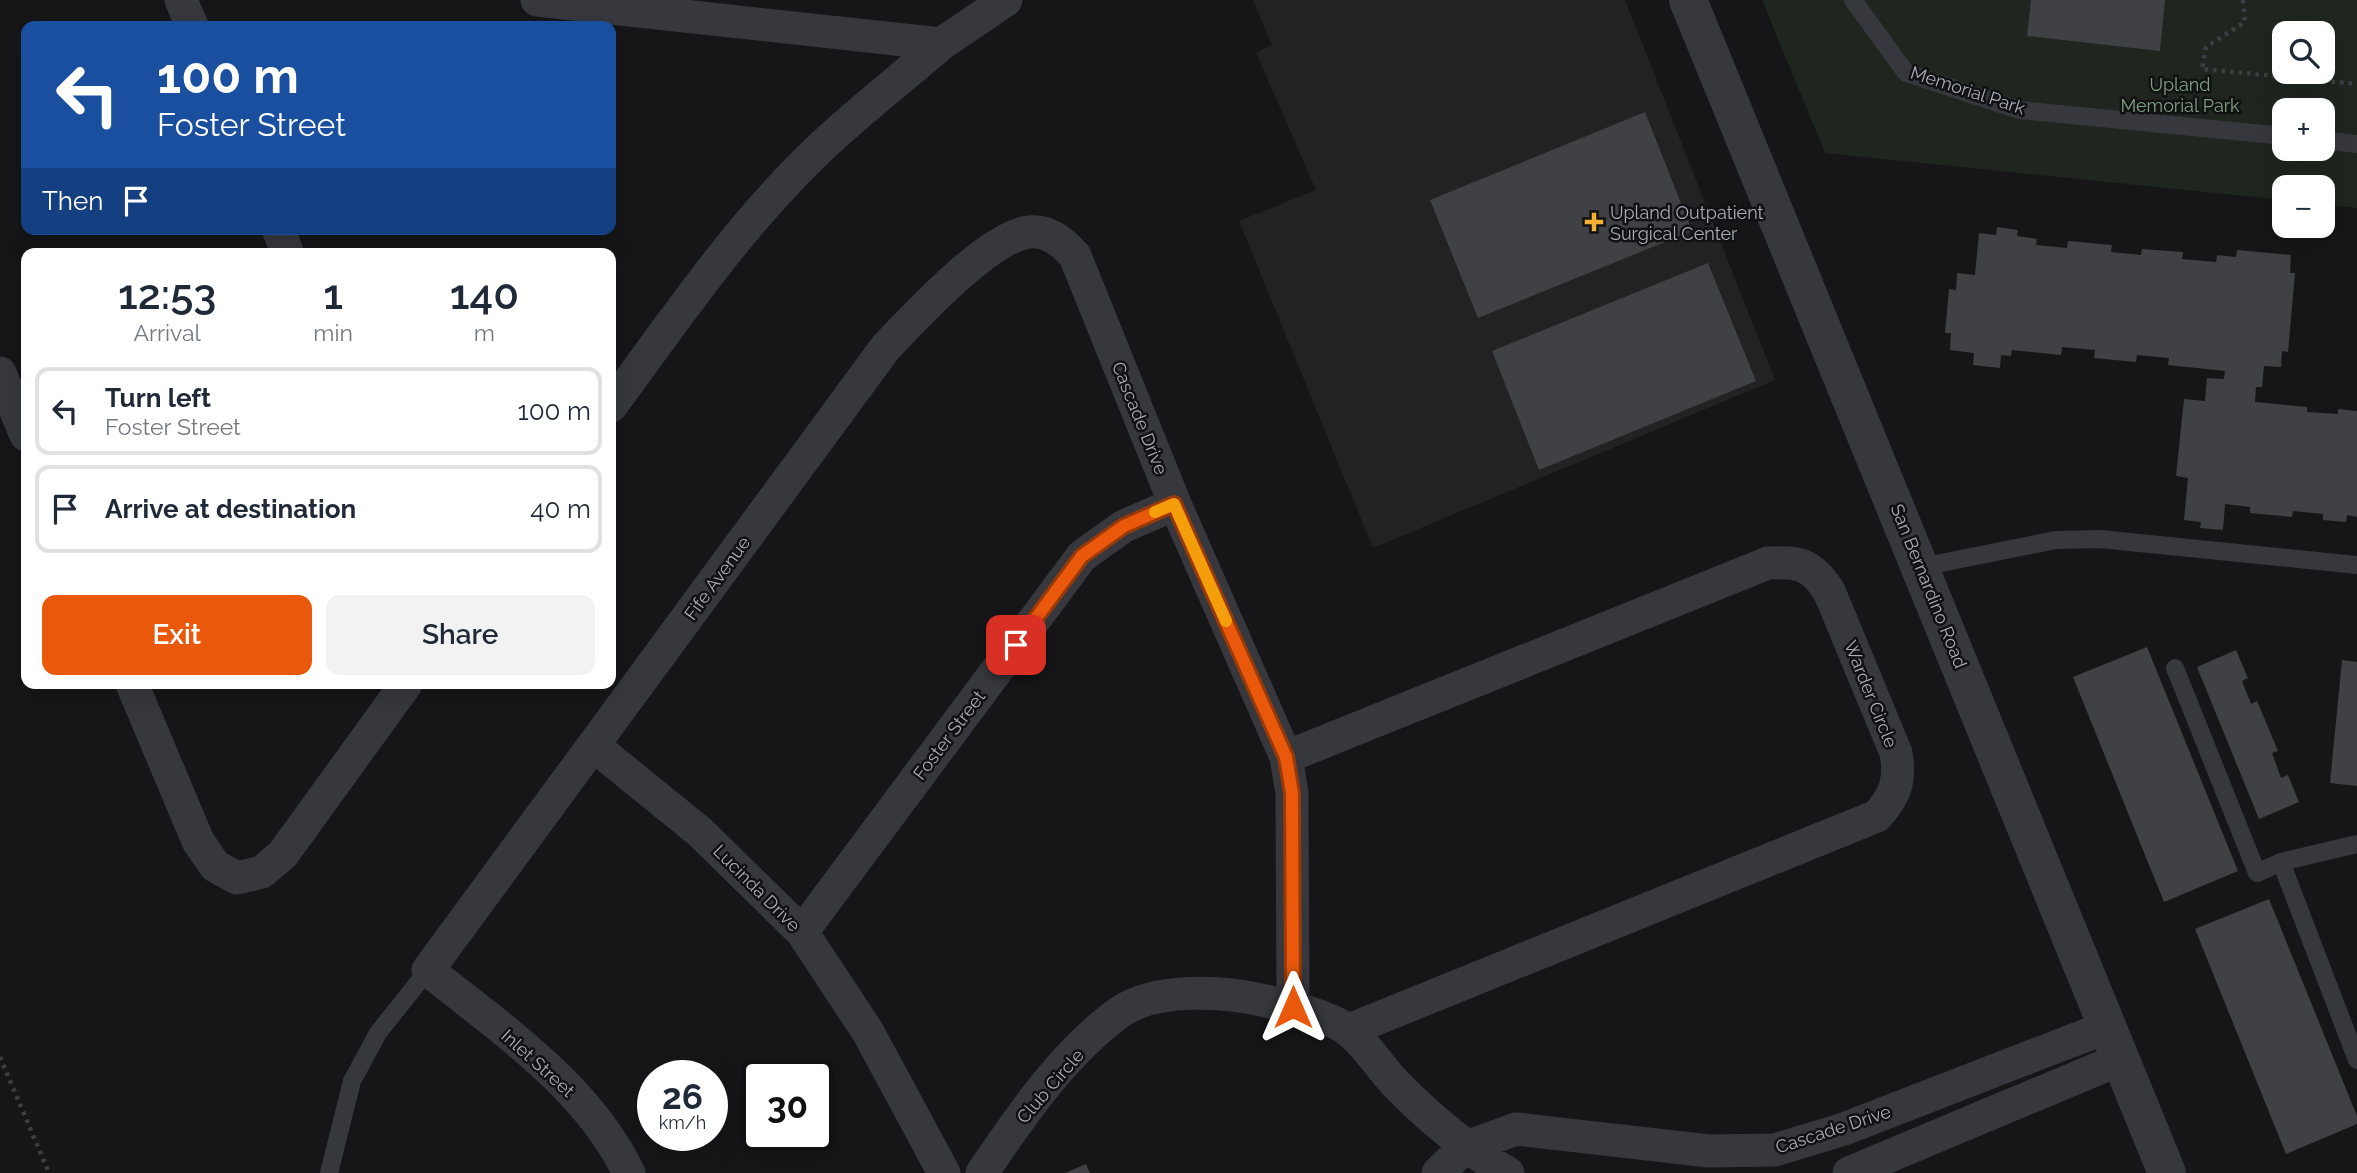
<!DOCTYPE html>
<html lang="en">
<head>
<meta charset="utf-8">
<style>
  :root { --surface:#fff; --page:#f2f2f3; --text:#1f2937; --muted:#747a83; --line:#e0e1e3; --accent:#ea580c }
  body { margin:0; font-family:Raleway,sans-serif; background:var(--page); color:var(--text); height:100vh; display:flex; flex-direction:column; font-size:26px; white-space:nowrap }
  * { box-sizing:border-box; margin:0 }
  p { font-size:23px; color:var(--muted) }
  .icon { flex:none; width:38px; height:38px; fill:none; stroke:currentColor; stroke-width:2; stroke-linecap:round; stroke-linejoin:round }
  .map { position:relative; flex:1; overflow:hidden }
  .details { position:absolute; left:21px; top:248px; width:595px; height:441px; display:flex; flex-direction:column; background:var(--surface); border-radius:14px; box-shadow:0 7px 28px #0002 }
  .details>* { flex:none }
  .banner { position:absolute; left:21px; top:21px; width:595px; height:214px; border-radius:14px; box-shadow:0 7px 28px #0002; background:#1a4fa0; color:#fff; overflow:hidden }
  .controls { position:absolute; left:2272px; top:21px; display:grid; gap:14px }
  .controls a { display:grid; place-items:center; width:63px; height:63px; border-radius:14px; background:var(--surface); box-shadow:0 7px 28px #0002; font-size:35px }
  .speed { position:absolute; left:637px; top:1060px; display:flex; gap:14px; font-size:35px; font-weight:700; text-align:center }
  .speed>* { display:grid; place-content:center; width:91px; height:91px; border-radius:50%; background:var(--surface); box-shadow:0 7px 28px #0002; line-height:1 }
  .speed small { font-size:18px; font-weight:400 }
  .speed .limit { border:4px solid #111; border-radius:10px; background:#fff; color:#111 }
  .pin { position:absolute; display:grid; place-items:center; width:60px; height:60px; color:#fff; margin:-30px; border-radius:14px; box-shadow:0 4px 10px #0006 }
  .me { position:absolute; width:77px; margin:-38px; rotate:0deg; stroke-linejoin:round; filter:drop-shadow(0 0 5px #0008) }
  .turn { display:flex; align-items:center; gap:24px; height:147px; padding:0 21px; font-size:32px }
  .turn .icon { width:91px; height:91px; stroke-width:2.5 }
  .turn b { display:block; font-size:49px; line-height:60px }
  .then { display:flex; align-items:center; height:66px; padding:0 21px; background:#0003; gap:14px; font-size:26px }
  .eta { display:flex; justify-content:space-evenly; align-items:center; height:119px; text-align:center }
  .eta b { font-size:42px; font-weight:600; line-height:49px }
  .action { display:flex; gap:14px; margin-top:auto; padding:14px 21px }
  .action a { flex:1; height:80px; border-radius:14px; background:var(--accent); color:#fff; font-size:28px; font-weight:600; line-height:80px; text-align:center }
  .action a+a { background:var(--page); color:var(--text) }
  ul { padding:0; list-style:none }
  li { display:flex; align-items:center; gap:21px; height:88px; margin:0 14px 10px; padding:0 7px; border:4px solid var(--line); border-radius:14px }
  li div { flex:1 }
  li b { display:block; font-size:26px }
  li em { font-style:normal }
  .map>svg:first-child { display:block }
</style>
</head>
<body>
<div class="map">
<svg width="2357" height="1173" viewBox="0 0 2357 1173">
  <rect width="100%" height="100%" fill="#161618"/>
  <path fill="#222225" d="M1253,0H1625L1775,380L1373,548L1239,221L1316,190L1256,53L1272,45Z"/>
  <path fill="#1e261f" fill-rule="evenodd" d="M1762,0H2357V208L2322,204V187H2284V200L1825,153ZM2284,33H2322V72H2284ZM2284,110H2322V149H2284Z"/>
  <path fill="#404145" d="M2031,0H2165L2160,51L2027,36Z
    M1645,112L1692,231L1478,318L1430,200Z
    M1997,227L2018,230L2017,236L2037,239L2036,245L2067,248L2068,241L2112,245L2111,252L2141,255L2142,249L2183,252L2182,259L2216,262L2217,255L2236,257L2237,250L2291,255L2290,273H2295L2288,352L2282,351L2281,367L2264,366L2262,387H2256L2255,402L2307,407V412L2338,414V409L2357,411V517L2347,515L2346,522L2323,520V514L2293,511L2292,517L2250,513V507L2225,504L2223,530L2200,528L2201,522L2184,520L2188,478L2176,476L2184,399L2205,401L2207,378L2224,379L2225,371L2168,365L2169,358L2137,355L2136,362L2094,358L2095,350L2062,347L2061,355L2012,350L2011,356L2001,355L2000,368L1973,365L1974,353L1950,350L1951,333H1945L1949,289L1956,290L1957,273L1975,275L1979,233L1996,235Z
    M1708,263L1756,381L1539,470L1492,351Z
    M2147,647L2238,871L2164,902L2073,677Z
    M2236,650L2248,678L2242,681L2251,704L2257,701L2278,751L2272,753L2281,778L2288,775L2299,802L2259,819L2197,667Z
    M2342,660L2357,662V786L2330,783Z
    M2269,899L2357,1116V1124L2286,1154L2195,929Z
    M1086,1164L1090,1173H1065Z"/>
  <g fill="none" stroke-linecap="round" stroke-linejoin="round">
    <path stroke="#3d3f44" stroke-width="4.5" stroke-dasharray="3.5 5" stroke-linecap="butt" d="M2243,0L2245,22L2206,47L2202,69L2357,84
      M0,1057L49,1173"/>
    <path stroke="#37383d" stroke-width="18" d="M1853,0L1906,73L2019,110L2284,136
      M2322,140L2357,144
      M1921,567L2056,540L2100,539L2357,565
      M2175,668L2257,873L2281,862
      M2357,844L2281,862L2357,1060
      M329,1173L352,1081L378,1033L428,970"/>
    <path stroke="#37383d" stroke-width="33" d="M181,0L192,26
      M537,0L941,44L1006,0
      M278,229L288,254
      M0,373L26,435
      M611,406C676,318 739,225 819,149C858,112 901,79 941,44
      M132,684L198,841L215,866L237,878L262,872L283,854L406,684
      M594,746L700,832L802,932L868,1032L944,1173
      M1286,757L1768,563C1800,562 1810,563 1829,591L1896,753C1901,780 1895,796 1877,816L1349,1030
      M802,932L1082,556L1124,526L1175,504
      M629,1173C587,1086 501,1029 428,970L886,347C915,317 988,237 1029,232C1048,230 1063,242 1075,256L1175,504L1286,757L1292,793L1293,1007
      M982,1173C1020,1117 1064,1052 1120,1012C1156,987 1225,991 1266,1001C1288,1006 1333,1017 1350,1032C1368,1046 1380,1068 1396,1084C1430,1119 1466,1149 1508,1173
      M1438,1173L1464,1148L1516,1129L1709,1151L1775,1150L1844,1129L2107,1027
      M1849,1173L2121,1059"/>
    <path stroke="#37383d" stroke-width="38" d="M1688,0L2167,1173"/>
  </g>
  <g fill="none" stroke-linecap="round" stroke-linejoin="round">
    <defs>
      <path id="route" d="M1016,645L1082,556L1124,526L1174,504L1286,757L1292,793L1293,1007"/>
    </defs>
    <use href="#route" stroke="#983908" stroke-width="18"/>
    <use href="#route" stroke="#ea580c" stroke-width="12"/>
    <path stroke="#f59e0b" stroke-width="12" d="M1155,512L1174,504L1226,621"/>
  </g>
  <path fill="#f2b134" stroke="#111113" stroke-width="2.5" d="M1590.5 211.5h7v7h7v7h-7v7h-7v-7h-7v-7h7z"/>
  <g text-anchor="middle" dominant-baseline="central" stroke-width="5" stroke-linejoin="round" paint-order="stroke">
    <g font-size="18" fill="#7fa381" stroke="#111113">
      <text x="2180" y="84">Upland<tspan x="2180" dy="21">Memorial Park</tspan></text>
    </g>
    <g font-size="18" fill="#a8adb8" stroke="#111113">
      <text transform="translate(1968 90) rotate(18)">Memorial Park</text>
      <text transform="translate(1140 418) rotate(68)">Cascade Drive</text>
      <text transform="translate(717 578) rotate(-54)">Fife Avenue</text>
      <text transform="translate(1929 586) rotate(68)">San Bernardino Road</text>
      <text transform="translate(1871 694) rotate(68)">Warder Circle</text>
      <text transform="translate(949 735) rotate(-53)">Foster Street</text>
      <text transform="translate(757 888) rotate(45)">Lucinda Drive</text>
      <text transform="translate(538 1063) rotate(42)">Inlet Street</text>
      <text transform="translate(1050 1086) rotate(-49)">Club Circle</text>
      <text transform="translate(1833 1129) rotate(-18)">Cascade Drive</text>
    </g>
    <g font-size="18" fill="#a8adb8" stroke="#111113" text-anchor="start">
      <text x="1610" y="212">Upland Outpatient<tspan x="1610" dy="21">Surgical Center</tspan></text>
    </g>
  </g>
</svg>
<div class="controls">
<a><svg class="icon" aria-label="search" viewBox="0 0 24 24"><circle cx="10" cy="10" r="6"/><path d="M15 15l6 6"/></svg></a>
<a>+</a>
<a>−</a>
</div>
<div class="speed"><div>26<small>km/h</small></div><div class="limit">30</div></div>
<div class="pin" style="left:1016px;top:645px;background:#d93025"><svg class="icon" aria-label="arrive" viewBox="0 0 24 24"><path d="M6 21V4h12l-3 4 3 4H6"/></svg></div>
<svg class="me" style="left:1293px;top:1007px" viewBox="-20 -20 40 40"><path d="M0-17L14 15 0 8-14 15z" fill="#ea580c" stroke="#fff" stroke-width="4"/></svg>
<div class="banner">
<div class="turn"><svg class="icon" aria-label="left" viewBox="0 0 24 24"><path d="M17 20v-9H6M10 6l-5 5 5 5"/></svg><div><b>100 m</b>Foster Street</div></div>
<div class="then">Then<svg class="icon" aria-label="arrive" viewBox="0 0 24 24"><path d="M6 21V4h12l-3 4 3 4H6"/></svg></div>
</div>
<section class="details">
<div class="eta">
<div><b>12:53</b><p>Arrival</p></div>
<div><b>1</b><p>min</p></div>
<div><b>140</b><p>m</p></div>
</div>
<ul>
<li><svg class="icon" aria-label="left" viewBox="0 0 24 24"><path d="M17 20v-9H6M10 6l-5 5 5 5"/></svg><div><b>Turn left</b><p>Foster Street</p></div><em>100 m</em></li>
<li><svg class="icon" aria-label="arrive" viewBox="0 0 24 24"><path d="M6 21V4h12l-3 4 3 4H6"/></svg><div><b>Arrive at destination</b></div><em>40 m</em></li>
</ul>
<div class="action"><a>Exit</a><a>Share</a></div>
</section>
</div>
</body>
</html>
